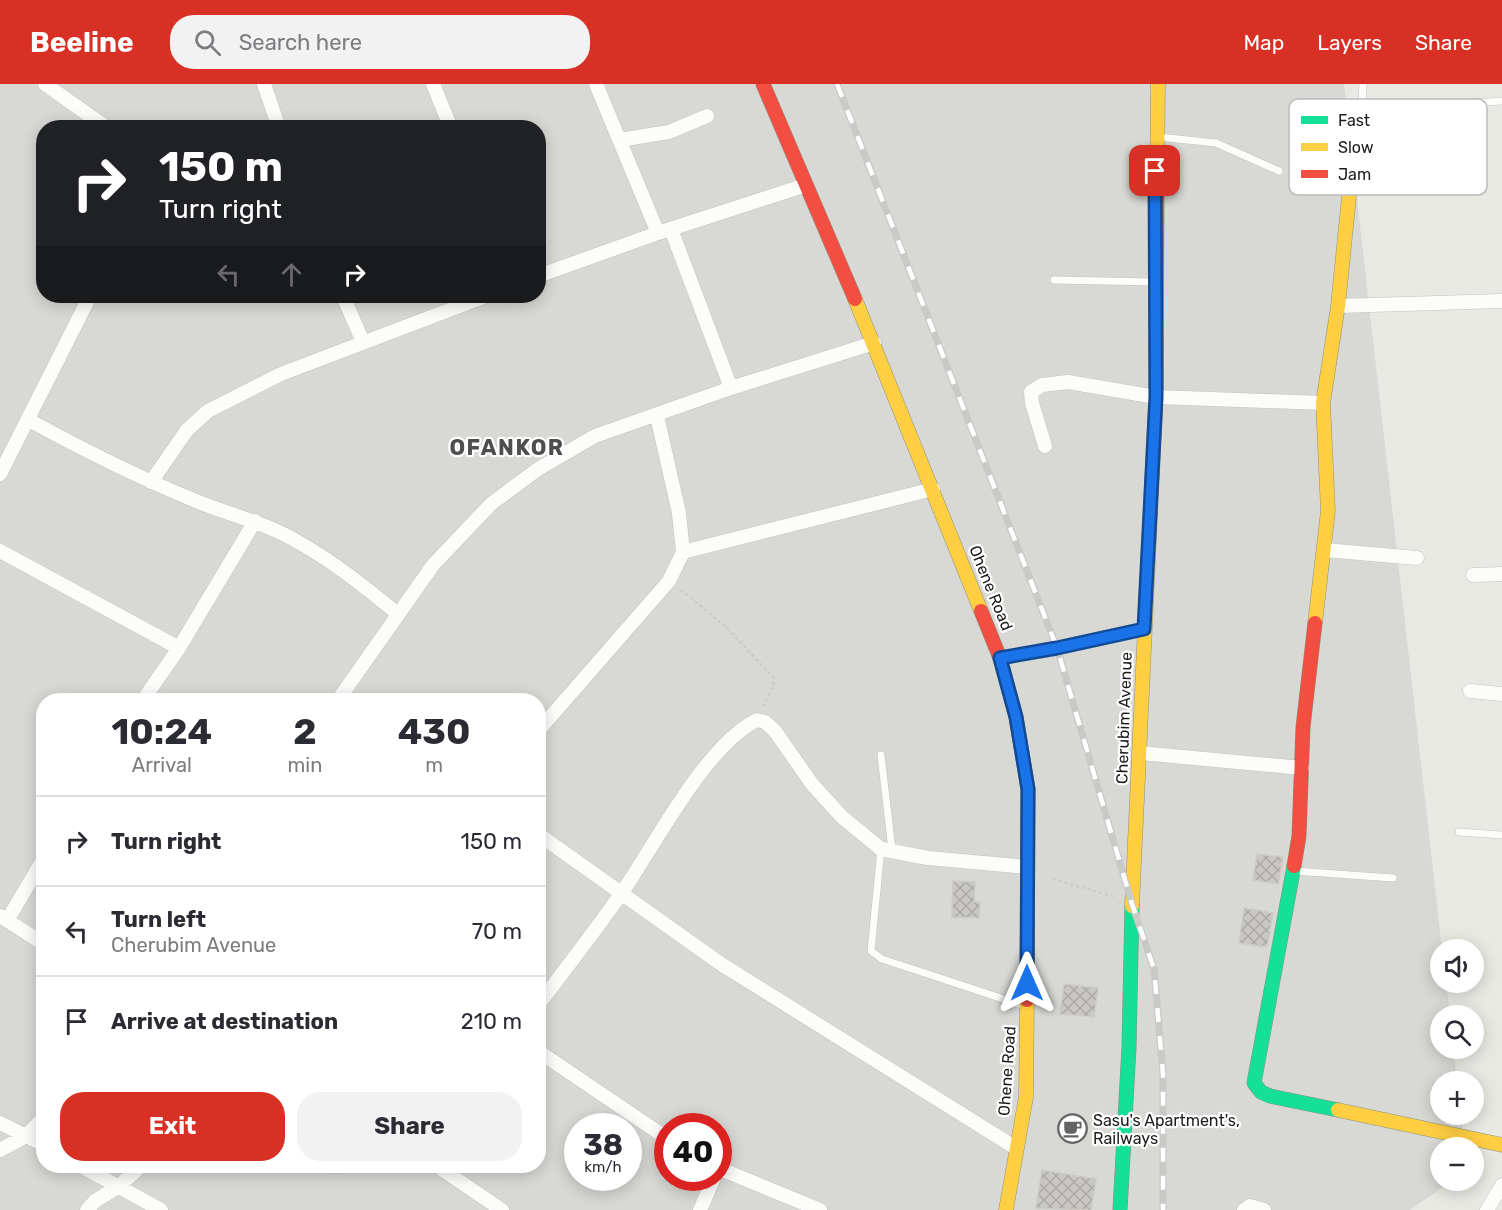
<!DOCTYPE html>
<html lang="en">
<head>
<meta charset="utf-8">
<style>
  :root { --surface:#fff; --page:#f2f2f3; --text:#2b2b33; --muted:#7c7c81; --line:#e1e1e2; --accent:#d93025 }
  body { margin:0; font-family:Rubik,sans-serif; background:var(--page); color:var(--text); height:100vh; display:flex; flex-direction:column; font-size:22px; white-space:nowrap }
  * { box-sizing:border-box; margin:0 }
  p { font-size:20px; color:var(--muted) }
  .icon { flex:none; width:33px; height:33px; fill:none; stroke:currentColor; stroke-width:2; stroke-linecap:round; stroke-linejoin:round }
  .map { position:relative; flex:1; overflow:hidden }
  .panel { position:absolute; left:36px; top:609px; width:510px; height:480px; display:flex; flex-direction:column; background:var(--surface); border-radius:24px; box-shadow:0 3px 15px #0003 }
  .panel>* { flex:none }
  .guide { position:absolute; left:36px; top:36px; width:510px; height:183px; border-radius:24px; box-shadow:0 3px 15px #0003; background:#202124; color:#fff; overflow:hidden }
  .tools { position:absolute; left:1430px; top:855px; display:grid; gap:12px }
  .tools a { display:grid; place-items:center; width:54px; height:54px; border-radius:50%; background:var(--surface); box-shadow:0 3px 15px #0003; font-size:30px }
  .speed { position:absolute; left:564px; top:1029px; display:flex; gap:12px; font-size:30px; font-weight:700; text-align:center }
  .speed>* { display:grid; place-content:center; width:78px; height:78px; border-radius:50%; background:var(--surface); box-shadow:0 3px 15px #0003; line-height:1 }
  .speed small { font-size:15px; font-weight:400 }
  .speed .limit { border:9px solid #d22; background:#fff; color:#111 }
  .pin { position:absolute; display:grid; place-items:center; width:51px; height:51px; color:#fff; margin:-26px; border-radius:12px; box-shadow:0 3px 9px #0006 }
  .me { position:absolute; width:66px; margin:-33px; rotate:0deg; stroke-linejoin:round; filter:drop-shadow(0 0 4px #0008) }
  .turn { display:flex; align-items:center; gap:21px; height:126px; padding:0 24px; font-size:27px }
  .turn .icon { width:78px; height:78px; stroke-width:2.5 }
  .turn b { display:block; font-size:42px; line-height:51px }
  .lanes { display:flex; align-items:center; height:57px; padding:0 24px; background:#0003; justify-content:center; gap:30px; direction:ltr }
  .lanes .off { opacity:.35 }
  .eta { display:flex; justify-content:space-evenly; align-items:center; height:102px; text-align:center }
  .eta b { font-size:36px; font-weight:700; line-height:42px }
  .action { display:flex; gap:12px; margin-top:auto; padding:12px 24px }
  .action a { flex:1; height:69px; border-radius:24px; background:var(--accent); color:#fff; font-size:24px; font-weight:700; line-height:69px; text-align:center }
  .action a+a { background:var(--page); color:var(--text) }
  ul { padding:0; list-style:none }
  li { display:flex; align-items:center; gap:18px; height:90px; padding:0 24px; border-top:2px solid var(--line) }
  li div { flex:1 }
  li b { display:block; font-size:22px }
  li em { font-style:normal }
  header { display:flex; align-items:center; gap:36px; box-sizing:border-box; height:84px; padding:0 30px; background:var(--accent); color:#fff }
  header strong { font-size:28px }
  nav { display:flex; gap:33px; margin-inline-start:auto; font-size:21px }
  .search { width:420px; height:54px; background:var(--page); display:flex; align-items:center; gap:15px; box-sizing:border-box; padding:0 21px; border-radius:24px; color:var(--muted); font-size:22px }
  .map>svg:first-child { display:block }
</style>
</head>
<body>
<header>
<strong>Beeline</strong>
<div class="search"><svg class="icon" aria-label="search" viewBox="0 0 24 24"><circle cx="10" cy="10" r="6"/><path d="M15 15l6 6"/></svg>Search here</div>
<nav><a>Map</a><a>Layers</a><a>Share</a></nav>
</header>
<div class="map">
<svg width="1502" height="1126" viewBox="0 0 1502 1126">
  <defs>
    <pattern id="building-cross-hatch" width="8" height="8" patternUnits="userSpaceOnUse" patternTransform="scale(1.5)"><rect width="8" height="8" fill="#c8c7c3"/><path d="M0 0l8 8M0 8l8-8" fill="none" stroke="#abaaa7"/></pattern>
  </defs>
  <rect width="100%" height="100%" fill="#e9e9e4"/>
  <path fill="#d8d8d5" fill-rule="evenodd" d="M0,0H1344L1442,865L1440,898L1446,899L1450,931L1440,932V964L1453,965L1457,997L1440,998V1030L1461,1031L1465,1063L1440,1064V1096L1451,1097L1410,1126H0ZM44,44H538V212H44ZM44,616H538V1082H44ZM578,1042H628V1094H578ZM668,1042H718V1094H668Z"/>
  <path fill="url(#building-cross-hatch)" stroke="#cccbc5" stroke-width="1.5" d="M1257,770L1283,773L1278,800L1253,796Z
    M953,797L975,798L974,818H980L979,834L952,833Z
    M1244,824L1273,829L1267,863L1239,859Z
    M1064,900L1098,904L1094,933L1060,930Z
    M1042,1086L1096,1095L1091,1126L1036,1124Z"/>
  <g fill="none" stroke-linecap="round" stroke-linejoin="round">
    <defs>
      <path id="lane" d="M1399,24L1502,17
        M1361,35L1363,0
        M1159,53L1216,59L1279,87
        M1054,196L1155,198
        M881,671L892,766
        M1459,748L1502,751
        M881,765L871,867L882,875L1025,922
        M1294,787L1393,794"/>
      <path id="street" d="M45,0L107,44
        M264,0L279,44
        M433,0L451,44
        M596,0L658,149
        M619,56L669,48L707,32
        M671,145L731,304
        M538,192L658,149L806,101
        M343,212L363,258
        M1338,222L1502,217
        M29,336C85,367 142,395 201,419C234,432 268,440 298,458C334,478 366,504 398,530
        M1045,362L1032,319L1031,308L1042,301L1068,298L1156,313L1323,319
        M0,390L90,212
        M151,398L187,346L208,327L281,290L486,212
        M1325,466L1417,474
        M0,467L179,564
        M683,468L933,405
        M1473,491L1502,490
        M1000,574L1057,564L1144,545
        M1470,607L1502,610
        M143,616L179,564L255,437
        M338,616L433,481L491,420L538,385L595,352L731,304L874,259
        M538,647L669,497L683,468L679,429L657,332
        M1140,669L1302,684
        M538,750L721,880L1016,1064
        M0,832L44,860
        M8,835L44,774
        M538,921C567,883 596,846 623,807C656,759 705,662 757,636L765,638L775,647L812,700L842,733L881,765L928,774L1028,783
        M538,967L668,1055
        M0,1039L44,1061
        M0,1066L26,1052L44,1033
        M81,1082L161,1126
        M332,1082H340
        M437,1082L502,1126
        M718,1084L820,1126
        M87,1126L95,1117L119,1102L141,1082
        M700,1126L714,1094
        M1244,1126L1250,1122L1264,1126
        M1487,1126L1502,1101"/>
      <path id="fast" d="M1294,782L1254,999L1261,1008L1270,1012L1338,1026
        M1120,1126L1129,963L1132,822"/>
      <path id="slow" d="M1157,97L1158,0
        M855,215L981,527
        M1315,539L1328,427L1323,319L1338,222L1349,113
        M1132,822L1149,457
        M1338,1026L1502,1061
        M1006,1126L1026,1013L1027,916"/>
      <path id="jam" d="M763,0L855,215
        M1149,457L1156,313L1157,97
        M981,527L1000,574L1016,633L1028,705L1027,916
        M1294,782L1299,752L1303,643L1315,539"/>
    </defs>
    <use href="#lane" stroke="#c2c2c0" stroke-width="8"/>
    <use href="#street" stroke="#c2c2c0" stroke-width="15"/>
    <use href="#fast" stroke="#8a927e" stroke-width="15"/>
    <use href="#slow" stroke="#8a927e" stroke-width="15"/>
    <use href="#jam" stroke="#8a927e" stroke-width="15"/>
    <path stroke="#d0c9c2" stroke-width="2" stroke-dasharray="3 3" stroke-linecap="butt" d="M681,506L726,543L774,594L773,602L763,623
      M1053,795L1115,813"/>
    <use href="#lane" stroke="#fcfcfb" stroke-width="7"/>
    <use href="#street" stroke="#fcfcfb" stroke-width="14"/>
    <use href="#fast" stroke="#16e098" stroke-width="14"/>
    <use href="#slow" stroke="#ffcf43" stroke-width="14"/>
    <use href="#jam" stroke="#f24e42" stroke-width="14"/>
    <defs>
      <path id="rail" d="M837,0L1057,564L1132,820L1154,885L1163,990V1126"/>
    </defs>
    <use href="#rail" stroke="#c9c9c8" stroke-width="7"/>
    <use href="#rail" stroke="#fff" stroke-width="4.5" stroke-dasharray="14" stroke-linecap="butt"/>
  </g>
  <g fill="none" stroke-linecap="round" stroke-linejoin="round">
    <defs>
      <path id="route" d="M1027,899L1028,705L1016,633L1000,574L1057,564L1144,545L1156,313L1155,87"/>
    </defs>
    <use href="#route" stroke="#114b97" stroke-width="15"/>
    <use href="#route" stroke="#1a73e8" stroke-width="10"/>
  </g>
  <defs>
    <symbol id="cafe-ring" viewBox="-11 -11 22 22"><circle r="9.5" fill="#fff" stroke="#636361" stroke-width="1.5"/><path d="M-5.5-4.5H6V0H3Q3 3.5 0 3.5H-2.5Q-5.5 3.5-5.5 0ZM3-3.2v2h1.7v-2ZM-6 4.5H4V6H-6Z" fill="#636361"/></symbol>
  </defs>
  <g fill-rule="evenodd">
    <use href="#cafe-ring" x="1056" y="1028" width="33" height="33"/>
  </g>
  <g text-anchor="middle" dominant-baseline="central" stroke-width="4.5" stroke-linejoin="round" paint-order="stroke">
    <g font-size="16" fill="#1b1b1b" stroke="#fff">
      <text transform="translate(991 504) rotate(68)">Ohene Road</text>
      <text transform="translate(1124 634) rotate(-88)">Cherubim Avenue</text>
      <text transform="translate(1007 987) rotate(-86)">Ohene Road</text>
    </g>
    <g font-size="16" fill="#1b1b1b" stroke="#fff" text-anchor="start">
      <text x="1093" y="1036">Sasu's Apartment's,<tspan x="1093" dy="18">Railways</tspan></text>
    </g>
    <g font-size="22" font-weight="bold" letter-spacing="1.5" fill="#4e4e4e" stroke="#fff">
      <text x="507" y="363">OFANKOR</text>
    </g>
  </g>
  <rect x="1289" y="15" width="198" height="96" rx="9" fill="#fff" stroke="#bbb" stroke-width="1.5"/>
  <rect x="1301" y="32" width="27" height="8" fill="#16e098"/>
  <rect x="1301" y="59" width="27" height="8" fill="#ffcf43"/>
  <rect x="1301" y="86" width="27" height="8" fill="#f24e42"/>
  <g font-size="16" fill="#1b1b1b">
    <text x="1338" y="42">Fast</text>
    <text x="1338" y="69">Slow</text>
    <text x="1338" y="96">Jam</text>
  </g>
</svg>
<div class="tools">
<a><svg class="icon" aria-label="sound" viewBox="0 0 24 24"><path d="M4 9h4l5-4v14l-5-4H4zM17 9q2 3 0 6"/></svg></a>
<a><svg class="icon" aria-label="search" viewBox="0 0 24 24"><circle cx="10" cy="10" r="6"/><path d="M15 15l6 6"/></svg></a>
<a>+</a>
<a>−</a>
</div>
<div class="speed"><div>38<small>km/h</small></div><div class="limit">40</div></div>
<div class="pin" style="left:1155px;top:87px;background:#d93025"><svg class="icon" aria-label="arrive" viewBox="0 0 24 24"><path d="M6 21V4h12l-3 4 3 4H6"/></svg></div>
<svg class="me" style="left:1027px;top:899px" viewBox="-20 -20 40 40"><path d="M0-17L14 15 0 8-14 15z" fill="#1a73e8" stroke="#fff" stroke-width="4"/></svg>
<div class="guide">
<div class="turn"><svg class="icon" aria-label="right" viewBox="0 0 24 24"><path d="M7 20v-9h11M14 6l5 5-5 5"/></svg><div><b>150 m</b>Turn right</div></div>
<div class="lanes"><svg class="icon off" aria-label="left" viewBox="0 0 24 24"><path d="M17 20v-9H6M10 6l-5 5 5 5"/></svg><svg class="icon off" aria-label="ahead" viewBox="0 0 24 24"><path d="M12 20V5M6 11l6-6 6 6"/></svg><svg class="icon" aria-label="right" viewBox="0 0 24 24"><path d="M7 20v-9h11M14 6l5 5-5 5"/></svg></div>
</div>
<section class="panel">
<div class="eta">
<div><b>10:24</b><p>Arrival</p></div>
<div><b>2</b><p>min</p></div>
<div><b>430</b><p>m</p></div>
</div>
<ul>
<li><svg class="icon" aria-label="right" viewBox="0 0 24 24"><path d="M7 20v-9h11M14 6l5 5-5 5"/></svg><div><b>Turn right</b></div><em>150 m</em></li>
<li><svg class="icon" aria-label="left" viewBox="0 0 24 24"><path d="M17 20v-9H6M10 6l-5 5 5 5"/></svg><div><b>Turn left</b><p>Cherubim Avenue</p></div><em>70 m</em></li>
<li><svg class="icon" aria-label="arrive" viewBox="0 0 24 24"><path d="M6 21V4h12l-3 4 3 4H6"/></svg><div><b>Arrive at destination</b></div><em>210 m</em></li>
</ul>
<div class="action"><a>Exit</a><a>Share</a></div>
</section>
</div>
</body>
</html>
